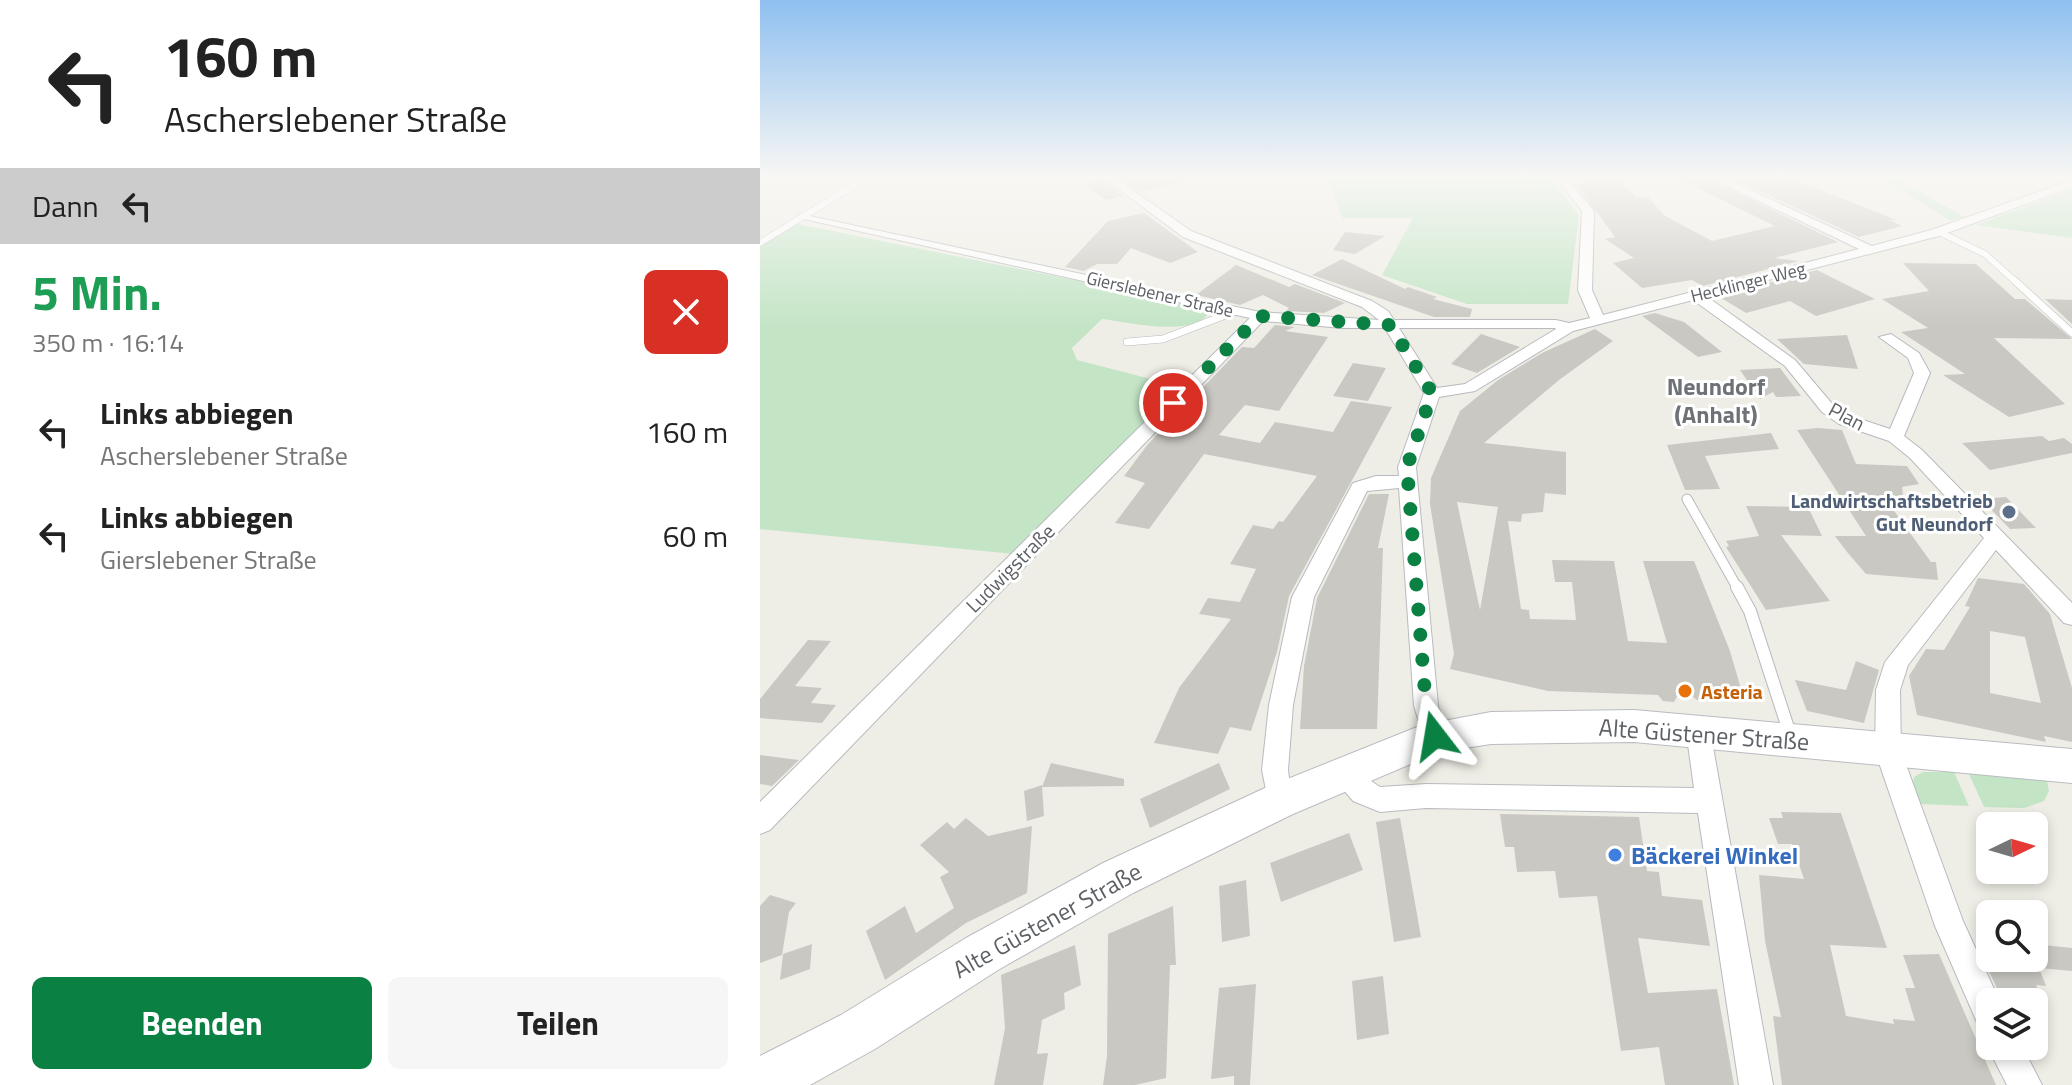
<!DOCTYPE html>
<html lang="de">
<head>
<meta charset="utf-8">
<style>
  :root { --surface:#fff; --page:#f6f6f6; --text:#222; --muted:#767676; --accent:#0b8043 }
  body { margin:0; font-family:"Titillium Web",sans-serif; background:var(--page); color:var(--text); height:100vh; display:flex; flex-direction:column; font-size:30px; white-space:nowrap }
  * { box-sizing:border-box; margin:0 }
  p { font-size:26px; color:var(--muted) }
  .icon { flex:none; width:44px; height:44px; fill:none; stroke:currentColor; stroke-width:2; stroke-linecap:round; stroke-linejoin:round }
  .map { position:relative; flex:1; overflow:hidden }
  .panel { display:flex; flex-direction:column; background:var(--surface); width:760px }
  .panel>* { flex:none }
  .top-card { background:#fff; color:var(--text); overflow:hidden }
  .needle { width:52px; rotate:85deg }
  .buttons { position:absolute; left:1216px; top:812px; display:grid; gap:16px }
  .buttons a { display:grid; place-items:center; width:72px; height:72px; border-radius:12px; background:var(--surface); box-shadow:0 4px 12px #0003; font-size:40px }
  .pin { position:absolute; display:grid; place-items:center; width:68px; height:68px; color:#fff; margin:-34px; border:4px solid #fff; border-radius:50%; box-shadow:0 2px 8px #0007 }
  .me { position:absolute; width:88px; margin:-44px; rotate:346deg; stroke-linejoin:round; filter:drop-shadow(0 0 6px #0008) }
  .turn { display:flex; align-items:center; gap:28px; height:168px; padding:0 32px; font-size:36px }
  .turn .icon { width:104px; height:104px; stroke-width:2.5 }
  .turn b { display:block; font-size:56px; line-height:68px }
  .then { display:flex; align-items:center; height:76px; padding:0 32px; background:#0003; gap:16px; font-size:30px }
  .round { display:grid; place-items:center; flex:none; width:84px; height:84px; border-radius:12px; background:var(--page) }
  .head { display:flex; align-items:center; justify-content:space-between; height:136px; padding:0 32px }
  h1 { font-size:48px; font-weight:700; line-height:60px; color:#1e9e55 }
  .button { display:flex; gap:16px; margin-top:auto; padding:16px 32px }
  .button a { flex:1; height:92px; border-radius:12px; background:var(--accent); color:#fff; font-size:32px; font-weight:700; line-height:92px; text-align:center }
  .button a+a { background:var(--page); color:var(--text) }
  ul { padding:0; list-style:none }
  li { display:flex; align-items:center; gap:24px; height:104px; padding:0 32px }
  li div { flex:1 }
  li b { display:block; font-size:30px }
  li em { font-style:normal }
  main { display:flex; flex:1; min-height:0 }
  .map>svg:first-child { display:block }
</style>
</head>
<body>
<main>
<section class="panel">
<div class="top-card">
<div class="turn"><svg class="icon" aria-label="left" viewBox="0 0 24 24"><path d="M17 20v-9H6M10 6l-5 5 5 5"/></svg><div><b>160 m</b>Ascherslebener Straße</div></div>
<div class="then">Dann<svg class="icon" aria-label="left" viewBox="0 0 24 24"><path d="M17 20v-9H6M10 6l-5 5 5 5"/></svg></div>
</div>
<div class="head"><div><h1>5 Min.</h1><p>350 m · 16:14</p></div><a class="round" style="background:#d93025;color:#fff"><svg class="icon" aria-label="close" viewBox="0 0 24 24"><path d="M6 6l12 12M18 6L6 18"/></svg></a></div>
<ul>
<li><svg class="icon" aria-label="left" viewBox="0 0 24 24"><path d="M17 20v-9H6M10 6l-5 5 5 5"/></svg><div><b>Links abbiegen</b><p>Ascherslebener Straße</p></div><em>160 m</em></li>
<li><svg class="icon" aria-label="left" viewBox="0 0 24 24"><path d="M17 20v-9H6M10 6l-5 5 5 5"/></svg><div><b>Links abbiegen</b><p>Gierslebener Straße</p></div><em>60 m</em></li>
</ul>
<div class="button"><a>Beenden</a><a>Teilen</a></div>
</section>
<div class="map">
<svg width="1312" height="1085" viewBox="0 0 1312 1085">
  <rect width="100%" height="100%" fill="#efeee6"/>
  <path fill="#c3e5c6" d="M564,175H788L819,215L808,304H707L622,275L653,218H583Z
    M1116,175H1131L1204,217L1190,220Z
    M1312,189V238L1216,225Z
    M38,224L451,308C441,340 368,322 342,319L312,348L317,360L422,387L254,554L0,529V247Z
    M1163,772H1194L1209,806L1158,804L1153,787L1154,777Z
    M1209,774L1286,775L1289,791L1284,801L1264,808L1224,807Z"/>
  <path fill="#cac8c2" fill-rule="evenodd" d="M375,175H422L423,182L380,192L360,178Z
    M821,175H855L877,198L888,197L905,216L952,241L1015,226L911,175H941L1078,242L1014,258L1039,261L943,286L932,280L882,288L853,263L874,258L845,239L855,237L816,184H828Z
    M964,175H1022L1137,220H1130L1142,226L1099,237Z
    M343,181L363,196L345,200L325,184Z
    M384,213L438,252L410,263L371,248L357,264H337L324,271L305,267L348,221Z
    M585,232L625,236L595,254L573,250Z
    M582,259L645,289L648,287L677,297L673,299L712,309L710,317H674L552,275Z
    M1143,263L1216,264L1255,299H1265L1312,339L1234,338L1305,404L1249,417L1183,375L1205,374L1141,332L1168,328L1122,299L1169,291Z
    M476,265L529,287L535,284L585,303L564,313L526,311L529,308L503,295L480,305L436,295Z
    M1057,270L1115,299L1056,316L1030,301L986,313L958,296Z
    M1285,299L1312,300V324Z
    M895,313L924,322L962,352L938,357L882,316Z
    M515,325L535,327L525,331L568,337L519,411L485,405L459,435L500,443L515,422L573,432L591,401L632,407L529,596L517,652L491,731L470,727L458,754L394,743L419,688L471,619L439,614L448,598L480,602L496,569L470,564L493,525L513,529L519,521L523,522L557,476L444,454L389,529L355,523L385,483L364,476L388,444L482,347L494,348Z
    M835,329L853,341L799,380L724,443L806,452V495L785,493L783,512L762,514L761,522L748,521L761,609L769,610L770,619L816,620L812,582H795L792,560L854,561L868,641L907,643L883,561H934L970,651L984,699L937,700L922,688L914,702L903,701L898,695L788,691L690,669L694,654L670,504L671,478L700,411L738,380L782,353ZM697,502L738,507L720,610Z
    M721,334L760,347L717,373L691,364Z
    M1087,335L1098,369L1044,364L1017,339Z
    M593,363L626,368L608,401L573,396Z
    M1020,368L1041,396L1016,397L1013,392L1000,399L980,370Z
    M1058,428L1082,430L1096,464L1147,466L1159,484L1142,487L1144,503L1127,501L1171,562H1176L1178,580L1106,574L1087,552L1075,536H1106L1037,430Z
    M1011,433L1019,449L945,456L960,489L925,490L907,445Z
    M1282,436L1289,441L1304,438L1312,444V453L1230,470L1202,443Z
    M609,494H629L618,548H623L617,729H540L544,666L557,598Z
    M1246,497L1276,528L1250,529L1221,499Z
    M986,506L1048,507L1062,536L1021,535L1070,601L1006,610L966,547L969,546L966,541L999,536Z
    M1218,578L1264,584L1290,614L1312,688V742L1284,736L1286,742L1157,715L1149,676L1166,649L1184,650L1210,607L1205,606ZM1230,631L1265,637L1281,703L1230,693Z
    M48,640L71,641L35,686L62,688L51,703L76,705L62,723L0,718V699Z
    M1096,661L1119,670L1104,723L1047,711L1035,680L1086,690Z
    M0,755L39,760L12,786L0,784Z
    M291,763L364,779V786L282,787Z
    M459,763L470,789L390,828L380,799Z
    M282,785L284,816L267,821L264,791Z
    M1021,812L1081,813L1127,948L1070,945L1086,1016L1134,1024L1133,1019L1155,1021L1145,988H1155L1143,955L1179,954L1236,1085H1022L1013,1016L1021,1017L1005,941L999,875L1044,879L1032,844H1018L1009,818H1023Z
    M740,814L879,817L887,871L899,872L902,896L942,900L950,946L878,938L888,993L957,989L974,1085H905L899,1047L861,1051L837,896L799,898L795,871L757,872L754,847H745Z
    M206,818L228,836L272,826L267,893L206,923L125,980L106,931L145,906L156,933L194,908L180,877L189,872L160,845L187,822L194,829Z
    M640,818L661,937L634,942L616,822Z
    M589,833L603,870L521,902L510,863Z
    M486,880L490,936L462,942L459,886Z
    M10,895L36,903L29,912L22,955L0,963V906Z
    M413,906L416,965H410L406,1078L375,1085H343L347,1056L348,934Z
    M52,944L50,969L20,980L23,954Z
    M1274,944L1312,948V971L1279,968L1286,986L1276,985L1283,999L1240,995L1223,958H1274Z
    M315,945L321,985L304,993L305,1009L282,1020L277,1054L288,1053L283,1085H234L245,1028L241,975Z
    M623,976L629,1034L597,1040L592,981Z
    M496,984L490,1085H474V1076L451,1079L459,988Z"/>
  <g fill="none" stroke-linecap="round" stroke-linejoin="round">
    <defs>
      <path id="service-far3" d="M1179,232L1225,254L1256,282
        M0,243L111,175"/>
      <path id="service-far2" d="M1254,280L1312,333
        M367,342L403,339L476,311"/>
      <path id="service-far1" d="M927,499L978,589"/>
      <path id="service" d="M977,587L990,611L1030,734"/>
      <path id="minor" d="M340,175H351L431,231L612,301L628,311L634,320H796L809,323L830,318L818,290L822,211L794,175H804L834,211L832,290L843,315L1099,249L944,175H957L1112,246L1171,230L1312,180V187L1179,236L946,296L1035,360L1074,406L1091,416L1130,429L1154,373L1148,358L1119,337L1131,334L1159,353L1170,373L1144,436L1162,450L1312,603V625L1304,623L1236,550L1148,665L1140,690L1141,751L1203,921L1240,1002H1230V1032L1219,1027L1175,926L1115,751L1116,690L1125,662L1224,538L1150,458L1129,441L1079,424L1062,412L1025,366L933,300L813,331L715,391L679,397L656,467L678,706L688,736L684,744L675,747L666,744L654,706L639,488L607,491L554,597L533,705L528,770L532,801L528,810L519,813L510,810L502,770L509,705L532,597L593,483L616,476H639L638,467L664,393L625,328H582L503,321L10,830L0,834V802L490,318L44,219L38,216L40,214L500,312L619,320L602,307L423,237ZM639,328H795L796,329L705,384L677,388Z
        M938,719L947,723L950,730L1013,1085H979L938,813L666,808L620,812L593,801L570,774L574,766L583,762L620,787L666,784L934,788L926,730L929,723Z
        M1230,1040V1046H1262L1282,1085H1247L1227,1046Z"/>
      <path id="secondary" d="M874,710L1312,749V783L874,742L731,744L679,752L533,814L373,893L238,970L115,1049L50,1085H0V1056L81,1015L206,938L343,863L505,788L662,725L731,712Z"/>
    </defs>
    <use href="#service-far3" stroke="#b8babf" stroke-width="7"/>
    <use href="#service-far2" stroke="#b8babf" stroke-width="8"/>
    <use href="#service-far1" stroke="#b8babf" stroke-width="11"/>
    <use href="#service" stroke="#b8babf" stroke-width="14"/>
    <use href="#minor" stroke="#b8babf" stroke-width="2"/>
    <use href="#secondary" stroke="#b9bbc1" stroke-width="2"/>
    <use href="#service-far3" stroke="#fff" stroke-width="6"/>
    <use href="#service-far2" stroke="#fff" stroke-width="7"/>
    <use href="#service-far1" stroke="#fff" stroke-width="9"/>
    <use href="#service" stroke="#fff" stroke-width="12"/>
    <use href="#minor" fill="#fff" fill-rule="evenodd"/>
    <use href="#secondary" fill="#fff" fill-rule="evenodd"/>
  </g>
  <linearGradient id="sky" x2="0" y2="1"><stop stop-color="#8fc0f0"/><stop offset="0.54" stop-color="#f8f7f4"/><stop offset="1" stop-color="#f8f7f4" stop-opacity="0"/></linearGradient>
  <rect width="1312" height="327" fill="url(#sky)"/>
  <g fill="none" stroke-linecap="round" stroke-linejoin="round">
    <path stroke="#0b8043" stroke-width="14" stroke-dasharray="0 25.2" d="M413,403L500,316L630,325L672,393L647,467L666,706L675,736"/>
  </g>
  <circle fill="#5c6f8a" stroke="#fff" stroke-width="3" cx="1249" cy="512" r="8"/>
  <circle fill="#e8710a" stroke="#fff" stroke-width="3" cx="925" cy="691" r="8"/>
  <circle fill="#3f7fe0" stroke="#fff" stroke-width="3" cx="855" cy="855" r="8"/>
  <g text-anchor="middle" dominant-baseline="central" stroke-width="6" stroke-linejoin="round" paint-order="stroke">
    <g font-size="18" fill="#5d6065" stroke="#fff">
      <text transform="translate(988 282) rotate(-14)">Hecklinger Weg</text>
      <text transform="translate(400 294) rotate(13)">Gierslebener Straße</text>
    </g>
    <g font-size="20" fill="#5d6065" stroke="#fff">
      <text transform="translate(1087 416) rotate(28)">Plan</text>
      <text transform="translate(250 568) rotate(-45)">Ludwigstraße</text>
    </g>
    <g font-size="20" font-weight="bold" fill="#4e5e75" stroke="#fff" text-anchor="end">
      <text x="1233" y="500">Landwirtschaftsbetrieb<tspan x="1233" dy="23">Gut Neundorf</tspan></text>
    </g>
    <g font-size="20" font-weight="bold" fill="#c56008" stroke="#fff" text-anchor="start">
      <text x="941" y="691">Asteria</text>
    </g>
    <g font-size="24" font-weight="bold" fill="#6e7277" stroke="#fff">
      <text x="956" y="386">Neundorf<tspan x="956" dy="28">(Anhalt)</tspan></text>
    </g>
    <g font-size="24" fill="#5d6065" stroke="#fff">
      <text transform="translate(944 734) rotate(4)">Alte Güstener Straße</text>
      <text transform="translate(287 920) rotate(-29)">Alte Güstener Straße</text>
    </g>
    <g font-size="24" font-weight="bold" fill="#366cbe" stroke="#fff" text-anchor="start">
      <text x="871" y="855">Bäckerei Winkel</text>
    </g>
  </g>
</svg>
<div class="buttons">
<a><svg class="needle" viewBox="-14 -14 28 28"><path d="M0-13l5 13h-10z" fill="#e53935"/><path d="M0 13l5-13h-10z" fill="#767676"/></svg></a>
<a><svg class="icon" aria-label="search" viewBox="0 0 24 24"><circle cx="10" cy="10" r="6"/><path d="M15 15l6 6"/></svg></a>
<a><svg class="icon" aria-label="layers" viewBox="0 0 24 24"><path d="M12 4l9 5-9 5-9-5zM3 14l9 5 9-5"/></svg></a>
</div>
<div class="pin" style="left:413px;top:403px;background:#d93025"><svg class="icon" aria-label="arrive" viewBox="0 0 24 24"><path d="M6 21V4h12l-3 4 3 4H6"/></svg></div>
<svg class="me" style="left:675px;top:736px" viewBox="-20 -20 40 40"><path d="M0-17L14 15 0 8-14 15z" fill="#0b8043" stroke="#fff" stroke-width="4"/></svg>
</div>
</main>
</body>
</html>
